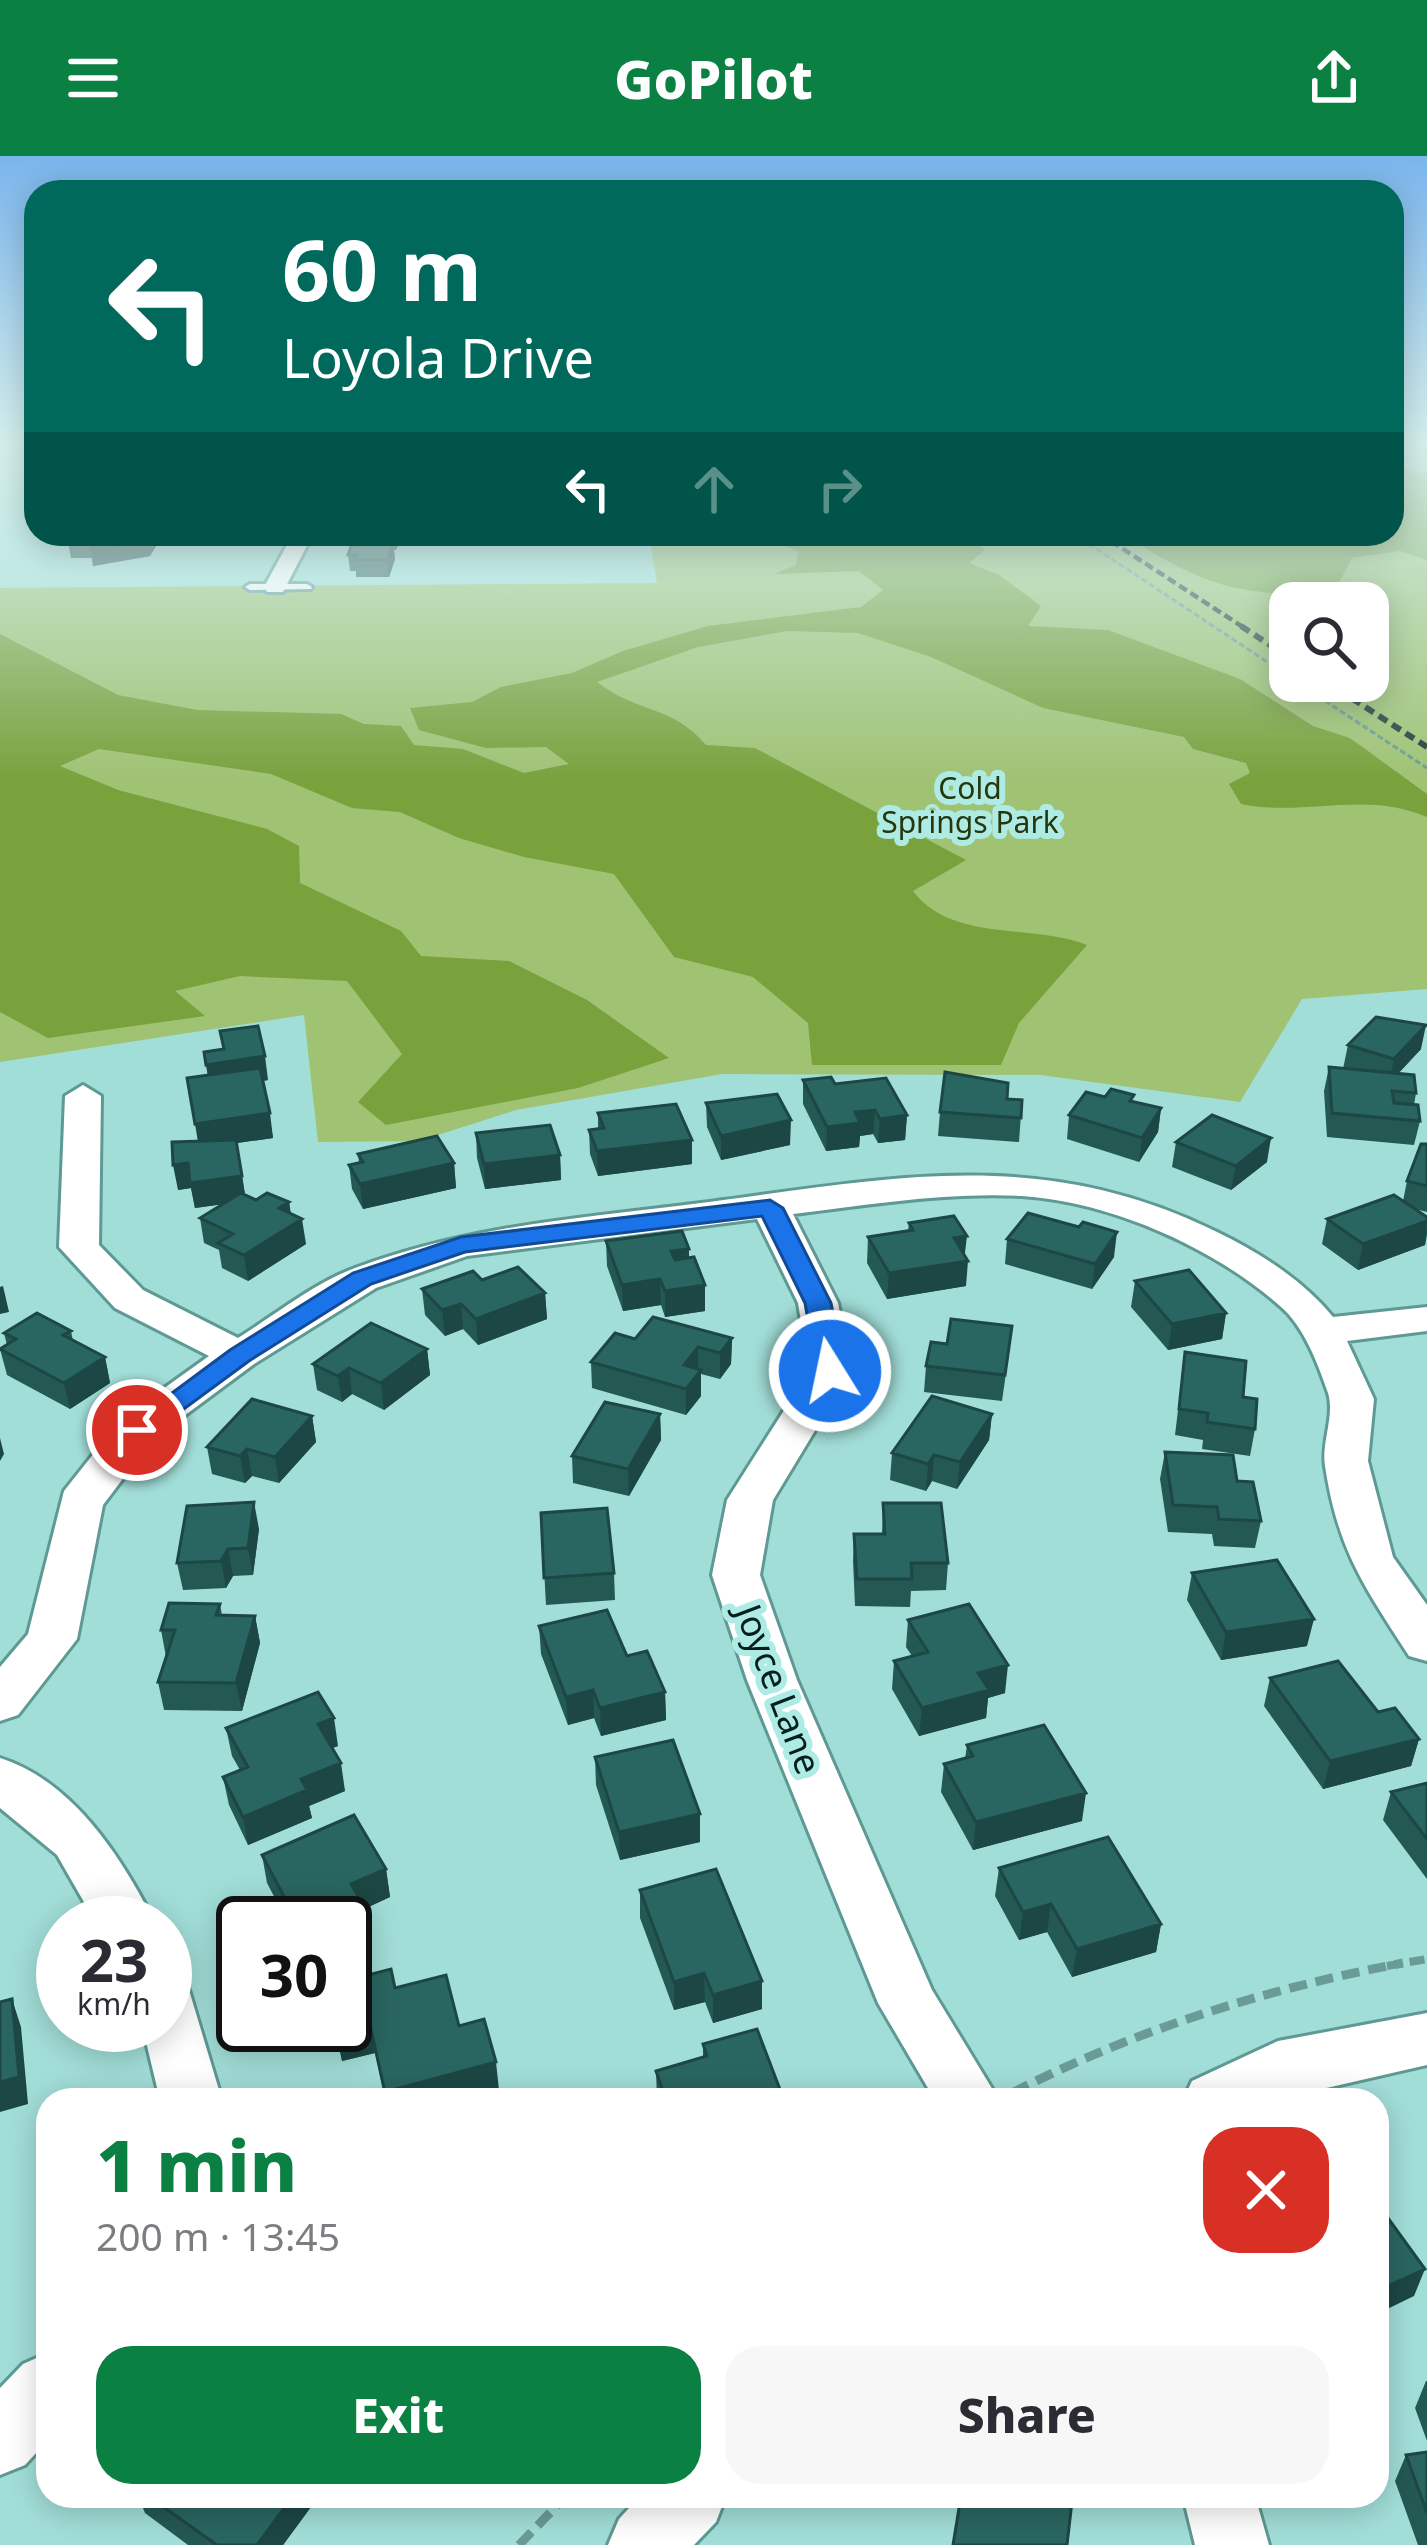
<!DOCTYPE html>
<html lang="en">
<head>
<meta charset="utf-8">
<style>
  :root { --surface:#fff; --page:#f7f7f7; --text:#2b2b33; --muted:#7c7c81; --accent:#0b8043 }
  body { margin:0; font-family:"Noto Sans",sans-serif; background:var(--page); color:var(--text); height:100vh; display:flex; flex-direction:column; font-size:45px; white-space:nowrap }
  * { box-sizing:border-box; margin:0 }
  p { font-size:39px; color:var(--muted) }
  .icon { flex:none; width:66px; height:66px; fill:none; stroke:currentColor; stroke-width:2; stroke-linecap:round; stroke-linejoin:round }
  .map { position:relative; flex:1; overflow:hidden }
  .drawer { position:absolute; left:36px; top:1932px; width:1353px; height:420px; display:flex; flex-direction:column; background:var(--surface); border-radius:36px; box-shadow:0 6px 30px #0003 }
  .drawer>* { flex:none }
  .hud { position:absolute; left:24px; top:24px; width:1380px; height:366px; border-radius:36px; box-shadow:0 6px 30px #0003; background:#00695c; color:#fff; overflow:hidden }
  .fabs { position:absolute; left:1269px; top:426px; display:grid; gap:24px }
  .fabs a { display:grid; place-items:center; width:120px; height:120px; border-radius:24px; background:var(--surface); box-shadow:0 6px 30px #0003; font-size:60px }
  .speed { position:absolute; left:36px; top:1740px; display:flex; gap:24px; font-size:60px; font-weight:700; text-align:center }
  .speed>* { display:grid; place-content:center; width:156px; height:156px; border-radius:50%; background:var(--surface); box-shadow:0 6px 30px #0003; line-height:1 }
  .speed small { font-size:30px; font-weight:400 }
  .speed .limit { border:6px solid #111; border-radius:18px; background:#fff; color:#111 }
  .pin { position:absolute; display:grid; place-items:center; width:102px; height:102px; color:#fff; margin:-51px; border:6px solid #fff; border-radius:50%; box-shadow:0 3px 12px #0007 }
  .me { position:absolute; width:132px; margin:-66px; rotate:350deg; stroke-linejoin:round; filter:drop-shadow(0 0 9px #0008) }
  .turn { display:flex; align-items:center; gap:42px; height:252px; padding:0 60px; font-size:54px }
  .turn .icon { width:156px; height:156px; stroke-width:2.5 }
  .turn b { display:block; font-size:84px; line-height:102px }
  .lanes { display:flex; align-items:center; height:114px; padding:0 60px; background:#0003; justify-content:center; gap:60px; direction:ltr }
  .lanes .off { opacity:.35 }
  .round { display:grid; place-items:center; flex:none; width:126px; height:126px; border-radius:36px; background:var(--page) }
  .head { display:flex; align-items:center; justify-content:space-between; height:204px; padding:0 60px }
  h1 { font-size:72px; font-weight:800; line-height:90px; color:var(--accent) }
  .button { display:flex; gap:24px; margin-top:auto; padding:24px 60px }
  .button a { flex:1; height:138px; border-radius:36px; background:var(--accent); color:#fff; font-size:48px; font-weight:800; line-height:138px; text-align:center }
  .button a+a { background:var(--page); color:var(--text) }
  header { display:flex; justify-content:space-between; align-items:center; height:156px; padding:0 60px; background:var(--accent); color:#fff; font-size:54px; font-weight:800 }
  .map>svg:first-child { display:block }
</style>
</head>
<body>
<header><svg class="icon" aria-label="menu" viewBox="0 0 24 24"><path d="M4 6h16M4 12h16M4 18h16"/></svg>GoPilot<svg class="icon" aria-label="share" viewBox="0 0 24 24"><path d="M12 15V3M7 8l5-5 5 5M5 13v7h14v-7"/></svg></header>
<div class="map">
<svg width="1427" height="2389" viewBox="0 0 1427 2389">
  <rect width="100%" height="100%" fill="#a2ded8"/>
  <path fill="#9fc273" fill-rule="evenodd" d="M1392,291H1427V833L1302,843L1240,946L1041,919L722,918L516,954L419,985L318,986L304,859L0,906V432L657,427L649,378H1392ZM1290,447H1368V525H1290Z"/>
  <path fill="#79a13c" d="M1392,312L1427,317V404L1400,395L1352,402L1334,436C1240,443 1200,428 1123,378H1392Z
    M757,378H962L985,394L969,407L999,419L1041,450L1028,470L1108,474L1240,523L1313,570L1350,582L1427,638V661C1365,634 1305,661 1241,648L1229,628L1250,617L1246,607L1193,593L1184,581L1043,552L931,501L858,477L787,475L698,491L597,526C638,558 671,548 706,589L755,592L966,704L913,735C952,787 1032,767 1087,789L1019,867L1001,909H812L808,867L753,821L674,801L614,718L524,701L459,682L400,656L352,652L271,618L99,593L60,610L118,634L267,673L299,690L300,727L401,775L421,800L509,805L587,844L669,902L578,932L386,969L358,946L402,898L347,825L240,820L175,835L205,860L48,882L0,856V478L118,539L197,554L341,558L364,568L401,570L414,589L463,593L524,617L569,608L546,591L486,592L419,574L410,552L472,546L501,531L572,517L623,495L708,470L861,451L883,434L859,415L774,418L796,409L798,395Z"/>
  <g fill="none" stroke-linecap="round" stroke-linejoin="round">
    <defs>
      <path id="service" d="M307,428L312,431L311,433L250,434L245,431L250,428Z"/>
      <path id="minor" d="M293,378H313L283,436H267L264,431Z
        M83,929L101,940L99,1089L143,1134L238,1182C275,1159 314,1127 355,1112C469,1070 573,1063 693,1048C883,1024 1037,987 1217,1076C1260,1097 1303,1124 1333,1161L1427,1151V1175L1347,1185L1374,1243L1368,1305L1393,1401L1427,1449V1505L1409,1500C1364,1430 1338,1395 1325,1310C1321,1287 1335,1260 1328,1237C1318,1208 1304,1170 1280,1150C1213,1091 1111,1046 1022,1040C946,1036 868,1049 793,1058L838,1147L851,1215L773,1344L760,1419L797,1524L932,1834L999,1944H935L878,1847L747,1524L712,1419L727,1344L809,1215L798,1147L757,1063L467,1100L376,1132L254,1208L153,1283L103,1349L77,1483L18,1559L0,1565V1511L28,1478L64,1335L121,1263L209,1200L115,1152L59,1091L65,940Z
        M0,1602C73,1625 122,1702 155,1767H96L57,1699L0,1652Z
        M165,1817L186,1824L222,1944H160L142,1869H165Z
        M1427,1857V1909L1274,1944H1183L1192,1925L1278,1885Z
        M48,2197V2284L25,2309L0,2319V2232L23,2208Z
        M640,2340H726L716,2366L694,2389H608L619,2363Z
        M1183,2340H1255L1269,2389H1195Z"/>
    </defs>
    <use href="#service" stroke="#5e9993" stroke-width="6"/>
    <use href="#minor" stroke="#5e9993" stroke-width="6"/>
    <path stroke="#6b9b96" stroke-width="3" stroke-dasharray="6 3" stroke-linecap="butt" d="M1074,378L1290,521
      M1295,525L1427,612"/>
    <path stroke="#6b9b96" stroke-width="8" stroke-dasharray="15 8" stroke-linecap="butt" d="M1387,1810L1427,1803"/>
    <path stroke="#6b9b96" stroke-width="9" stroke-dasharray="18 9" stroke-linecap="butt" d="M1012,1937C1137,1873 1266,1833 1403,1807
      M519,2389L566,2340"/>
    <use href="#service" fill="#fff" fill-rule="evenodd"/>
    <use href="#minor" fill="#fff" fill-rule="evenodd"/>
    <path stroke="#1f3e3b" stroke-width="4.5" stroke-dasharray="9 4.5" stroke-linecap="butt" d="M1100,378L1246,473"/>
    <path stroke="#1f3e3b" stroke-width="6" stroke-dasharray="10 6" stroke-linecap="butt" d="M1241,470L1290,502
      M1325,525L1427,591"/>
  </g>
  <path fill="#245853" d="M74,378L156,390L150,400L93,410L92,402H71L68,386Z
    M374,378H401V383L396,394H394L395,403L389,421H356V415H350L348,399L375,388Z
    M416,378H445L443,383L416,384Z
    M1348,889L1421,893L1398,918L1416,937L1414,949L1420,965L1414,989L1327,981L1324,935L1329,911L1343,913Z
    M204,896L268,924L263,925L273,982L237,987L245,1039L256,1044L289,1046L291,1058L306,1088L248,1125L222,1112L219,1094L204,1087L200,1062L223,1048L195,1052L191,1032L178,1034L198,985L208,919Z
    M803,924L835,928L907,959L905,984L878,987L873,978L860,980L859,991L826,995L803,948Z
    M1022,944L1019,986L938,980L940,956Z
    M1133,946L1161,952L1158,976L1139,1006L1067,983L1069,959Z
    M706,947L790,989L721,1004L707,971Z
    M598,957L692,1008L598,1020L590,998L589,974L598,973Z
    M476,977L560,999L561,1024L485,1033L477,1002Z
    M1176,986L1267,1006L1231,1034L1172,1011Z
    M1427,988V1056L1415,1053L1427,1061V1079L1425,1089L1358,1114L1322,1088L1327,1063L1403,1045L1407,1025Z
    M358,998L454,1007L456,1032L363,1053L352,1033L349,1009L359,1007Z
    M909,1067L965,1099L966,1130L887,1143L867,1107L868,1081L908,1075Z
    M1007,1083L1114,1101L1092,1133L1005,1108Z
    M606,1085L689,1102L705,1155L665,1161L661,1149L623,1155L607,1110Z
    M482,1124L545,1137L547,1163L478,1189L463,1173L445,1180L425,1159L422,1133Z
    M1135,1125L1226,1157L1222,1183L1168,1194L1131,1151Z
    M71,1175L73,1185L105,1201L110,1227L70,1253L7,1219L0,1193L7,1189L4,1177Z
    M732,1182L731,1208L720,1223L701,1218V1240L686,1259L592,1232L591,1206L635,1183Z
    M947,1188L1009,1196L1002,1245L924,1236L926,1210Z
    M427,1193L430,1219L384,1254L352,1238L342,1246L317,1234L313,1208Z
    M1185,1196L1243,1241L1255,1273L1250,1300L1202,1293L1203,1284L1175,1279Z
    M660,1258L661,1284L629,1340L573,1327L572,1300Z
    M992,1258L989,1284L957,1333L932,1325L926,1335L890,1324L892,1297Z
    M312,1260L316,1286L279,1327L252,1320L245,1327L212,1318L207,1291Z
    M1165,1296L1237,1325L1261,1365L1255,1392L1214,1390L1212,1378L1168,1376L1160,1323Z
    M883,1347L948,1407L946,1434L911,1435L910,1451L855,1450L853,1405L854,1378H882Z
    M541,1357L614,1417L615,1444L546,1449Z
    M259,1373L253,1419L233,1420L226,1432L183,1434L177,1407Z
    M1192,1417L1307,1490L1221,1504L1187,1444Z
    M220,1448L222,1459L255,1460L260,1487L242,1555L164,1554L158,1526L166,1501L161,1474Z
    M908,1464L1005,1537L988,1542L986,1562L919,1580L892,1533L894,1505L912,1500L906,1491Z
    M539,1470L665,1536L666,1564L601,1580L594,1562L568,1569L541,1498Z
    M1270,1522L1419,1583L1411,1610L1323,1633L1264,1550Z
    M226,1572L338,1590L332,1592L345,1635L309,1650L312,1662L248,1689L229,1649L223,1621L240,1614L232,1600Z
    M967,1589L1082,1665L973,1694L941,1636L944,1608L965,1603Z
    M595,1601L700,1658V1686L620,1704L596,1629Z
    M1427,1627V1723L1383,1664L1391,1636Z
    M262,1699L386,1713L390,1741L364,1753L367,1777L345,1787V1767H288L267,1727Z
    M999,1712L1161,1768L1156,1796L1072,1821L1047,1776L1019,1784L995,1740Z
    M640,1734L762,1825V1853L713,1867L705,1846L674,1854L640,1762Z
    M395,1832L459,1870L499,1934L461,1944H385L375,1897L342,1905L334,1869H345Z
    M703,1888L784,1944H657L656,1915L703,1901Z
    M1426,2225H1427V2285L1415,2252Z
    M1427,2296V2389H1418L1395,2325L1406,2299Z
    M138,2340H319L283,2389H188L145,2357Z"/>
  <path fill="#1d4744" d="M151,378H155L156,390L150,400L93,410L91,393Z
    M395,378H401V383L396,394Z
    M393,387L395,403L389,421L388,404Z
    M1426,869L1421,893L1389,927L1394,903Z
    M265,900L268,924L210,932L206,909Z
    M1161,952L1158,976L1139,1006L1142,982Z
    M875,954L873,978L860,980L859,991L826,995L827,971L855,956Z
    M270,957L273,982L237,987L246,1045L195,1052L191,1032L178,1034L173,1009L199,992L195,968Z
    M907,959L905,984L878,987L880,963Z
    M791,964L790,989L721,1004V980Z
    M1271,982L1267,1006L1231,1034L1236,1010Z
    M692,984V1008L598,1020L597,995Z
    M560,999L561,1024L485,1033L484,1008Z
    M454,1007L456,1032L363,1053L360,1028Z
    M289,1046L292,1069L302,1063L306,1088L248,1125L244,1099L279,1052Z
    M1427,1065L1425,1089L1358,1114L1363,1088Z
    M1117,1076L1114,1101L1092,1133L1095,1108Z
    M967,1080L964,1105L954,1082Z
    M689,1093V1118L672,1121L671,1095Z
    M968,1105L966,1130L887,1143L889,1117Z
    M660,1123L661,1149L623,1155L622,1129Z
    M705,1129V1155L665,1161V1135Z
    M3,1130L9,1156L0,1158V1131Z
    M545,1137L547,1163L478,1189L476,1163Z
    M461,1148L463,1173L445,1180L442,1154Z
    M1226,1157L1222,1183L1168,1194L1172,1168Z
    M732,1182L731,1208L720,1223V1197Z
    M698,1191V1217L684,1235V1209Z
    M427,1193L430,1219L384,1254L381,1227Z
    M105,1201L110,1227L70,1253L64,1227Z
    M349,1212L352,1238L342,1246L338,1220Z
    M701,1214V1240L686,1259V1233Z
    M660,1258L661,1284L629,1340L628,1313Z
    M992,1258L989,1284L957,1333L960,1306Z
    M312,1260L316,1286L279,1327L275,1301Z
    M0,1282L4,1298L0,1305Z
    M247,1293L252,1320L245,1327L240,1300Z
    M934,1299L932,1325L926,1335L928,1308Z
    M254,1346L259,1373L253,1419L248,1392Z
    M228,1393L233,1420L226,1432L221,1405Z
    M255,1460L260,1487L242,1555L236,1527Z
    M1314,1463L1307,1490L1221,1504L1226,1476Z
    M1008,1509L1005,1537L988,1542L986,1562L919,1580L922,1552L978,1517Z
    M593,1534L594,1562L568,1569L566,1541Z
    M665,1536L666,1564L601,1580L600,1552Z
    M334,1562L338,1590L322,1596L318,1568Z
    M1419,1583L1411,1610L1323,1633L1330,1605Z
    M341,1607L345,1635L309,1650L312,1662L248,1689L243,1661L301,1623Z
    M1086,1637L1082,1665L973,1694L976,1666Z
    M700,1658V1686L620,1704L619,1676Z
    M386,1713L390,1741L364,1753L367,1777L345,1787V1767H324L351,1728Z
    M1051,1748L1047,1776L1019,1784L1023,1756Z
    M1161,1768L1156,1796L1072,1821L1077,1793Z
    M704,1817L705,1846L674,1854V1826Z
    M762,1825V1853L713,1867V1839Z
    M12,1843L21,1871L28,1948L0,1956V1926Z
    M370,1869L375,1897L342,1905L337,1877Z
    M496,1906L499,1934L461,1944H387L385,1936Z
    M1425,2113L1414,2140L1377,2158V2135Z
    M293,2340H319L283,2389H257Z"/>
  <path fill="#2a6661" stroke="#1d4744" stroke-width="3" d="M74,378H151L147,384L91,393L96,385L68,386Z
    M393,387L388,404H355L357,399H348L351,390Z
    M1376,861L1426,869L1394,903L1348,889Z
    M258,870L265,900L206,909L204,896L224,893L220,875Z
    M1329,911L1414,919L1416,937L1392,935L1394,947L1418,949L1420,965L1332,957Z
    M260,912L270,957L195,968L187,922Z
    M945,916L1008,927L1007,943L1022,944L1021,962L940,956Z
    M831,921L835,928L886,922L907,959L880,963L875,954L855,956L860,967L827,971L803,924Z
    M1111,933L1134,939L1130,945L1161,952L1142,982L1069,959L1086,936L1105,941Z
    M777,938L791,964L721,980L706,947Z
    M676,948L692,984L597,995L589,974L604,972L598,957Z
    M1212,959L1271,982L1236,1010L1176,986Z
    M550,969L560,999L484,1008L476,977Z
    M437,980L454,1007L360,1028L349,1009L363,1006L358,998Z
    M236,984L242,1020L190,1027L188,1007L173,1009L172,986Z
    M1421,988H1427V1030L1407,1025Z
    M241,1037L256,1044L267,1037L289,1046L279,1052L302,1063L244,1099L218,1087L233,1078L200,1062Z
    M1394,1039L1427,1061V1065L1363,1088L1327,1063Z
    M1028,1057L1079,1071L1083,1066L1117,1076L1095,1108L1007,1083Z
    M954,1060L967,1080L954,1082L968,1105L889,1117L868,1081L913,1074L909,1067Z
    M682,1075L689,1093L671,1095L675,1104L694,1101L705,1129L665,1135L660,1123L622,1129L606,1085Z
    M518,1111L545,1137L476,1163L461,1148L442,1154L422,1133L473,1115L482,1124Z
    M1189,1114L1226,1157L1172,1168L1135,1125Z
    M37,1157L71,1175L63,1179L105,1201L64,1227L0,1193L16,1183L4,1177Z
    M653,1161L732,1182L720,1197L698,1191L684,1209L701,1214L686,1233L591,1206L615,1177L635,1183Z
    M951,1163L1012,1170L1005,1219L926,1210L931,1186L947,1188Z
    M371,1167L427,1193L381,1227L349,1212L338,1220L313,1208Z
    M1185,1196L1246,1205L1243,1241L1257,1243L1255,1273L1207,1266L1208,1257L1179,1253Z
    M932,1240L992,1258L960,1306L934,1299L928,1308L892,1297Z
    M252,1243L312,1260L275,1301L247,1293L240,1300L207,1291Z
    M605,1246L660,1258L628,1313L572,1300Z
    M1165,1296L1233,1299L1237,1325L1253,1326L1261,1365L1219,1363L1217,1351L1173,1349Z
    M254,1346L248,1392L228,1393L221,1405L177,1407L187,1350Z
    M883,1347H941L948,1407H911L912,1423H857L854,1378H885Z
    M607,1352L614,1417L544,1422L541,1357Z
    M1277,1404L1314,1463L1226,1476L1192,1417Z
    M169,1447L220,1448L216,1459L255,1460L236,1527L158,1526L175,1474H161Z
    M969,1448L1008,1509L978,1517L989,1534L922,1552L894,1505L928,1496L908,1464Z
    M607,1454L627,1500L647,1495L665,1536L600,1552L593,1534L566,1541L539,1470Z
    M1338,1505L1378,1556L1395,1552L1419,1583L1330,1605L1270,1522Z
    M318,1536L334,1562L318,1568L341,1607L301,1623L307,1634L243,1661L223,1621L248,1611L226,1572Z
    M1044,1569L1086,1637L976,1666L944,1608L973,1600L967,1589Z
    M673,1584L700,1658L619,1676L595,1601Z
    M1427,1627V1683L1391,1636Z
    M354,1659L386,1713L351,1728L363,1749L324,1767H298L262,1699Z
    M1108,1681L1161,1768L1077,1793L1051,1748L1023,1756L999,1712Z
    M716,1713L762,1825L713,1839L704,1817L674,1826L640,1734Z
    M391,1813L395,1832L446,1819L459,1870L484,1863L496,1906L385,1936L370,1869L337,1877L335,1869H345V1825Z
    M12,1843L19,1921L0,1926V1846Z
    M757,1873L784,1944H666L656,1915L707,1900L703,1888Z
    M1377,2047L1425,2113L1377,2135Z
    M1427,2296V2357L1406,2299Z
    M148,2340H293L257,2389H217Z
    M961,2340H1053L1072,2345L1067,2389H953Z"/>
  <linearGradient id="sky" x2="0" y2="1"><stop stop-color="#7ab5ec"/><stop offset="0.46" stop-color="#d5f0ed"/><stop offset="1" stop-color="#d5f0ed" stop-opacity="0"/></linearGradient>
  <rect width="1427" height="626" fill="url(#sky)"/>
  <path fill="#1a73e8" stroke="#114b97" stroke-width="3" d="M770,1044L783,1052L831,1147L844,1215L840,1221L830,1224L817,1215L805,1147L762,1060L465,1096L371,1128L249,1205L147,1280H127L122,1274L230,1194L353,1117L461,1081Z"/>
  <g text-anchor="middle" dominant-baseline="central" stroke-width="12" stroke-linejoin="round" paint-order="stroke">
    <g font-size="30" fill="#26360d" stroke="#aeebe5">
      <text x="970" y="631">Cold<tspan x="970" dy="34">Springs Park</tspan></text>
    </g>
    <g font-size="36" fill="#061f1d" stroke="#aeebe5">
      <text transform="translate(779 1533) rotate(69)">Joyce Lane</text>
    </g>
  </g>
</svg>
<div class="fabs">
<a><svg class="icon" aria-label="search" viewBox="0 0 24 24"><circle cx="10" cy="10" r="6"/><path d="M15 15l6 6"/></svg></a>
</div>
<div class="speed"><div>23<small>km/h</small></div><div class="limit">30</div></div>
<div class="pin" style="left:137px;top:1274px;background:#d93025"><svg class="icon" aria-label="arrive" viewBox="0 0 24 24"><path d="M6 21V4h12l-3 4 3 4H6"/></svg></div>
<svg class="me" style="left:830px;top:1215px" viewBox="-20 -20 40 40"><circle r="17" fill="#1a73e8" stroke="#fff" stroke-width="3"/><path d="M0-11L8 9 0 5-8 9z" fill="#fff"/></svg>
<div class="hud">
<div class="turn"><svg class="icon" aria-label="left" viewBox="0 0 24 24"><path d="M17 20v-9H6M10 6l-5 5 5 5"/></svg><div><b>60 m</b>Loyola Drive</div></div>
<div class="lanes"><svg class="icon" aria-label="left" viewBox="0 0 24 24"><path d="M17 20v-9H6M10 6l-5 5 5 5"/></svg><svg class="icon off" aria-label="ahead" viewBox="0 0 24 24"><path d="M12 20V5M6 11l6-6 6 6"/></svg><svg class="icon off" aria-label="right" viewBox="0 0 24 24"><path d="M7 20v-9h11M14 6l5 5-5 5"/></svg></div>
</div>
<section class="drawer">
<div class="head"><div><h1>1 min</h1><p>200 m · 13:45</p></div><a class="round" style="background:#d93025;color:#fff"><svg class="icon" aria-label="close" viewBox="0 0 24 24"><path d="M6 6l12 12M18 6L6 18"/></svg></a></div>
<div class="button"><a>Exit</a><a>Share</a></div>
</section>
</div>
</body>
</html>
